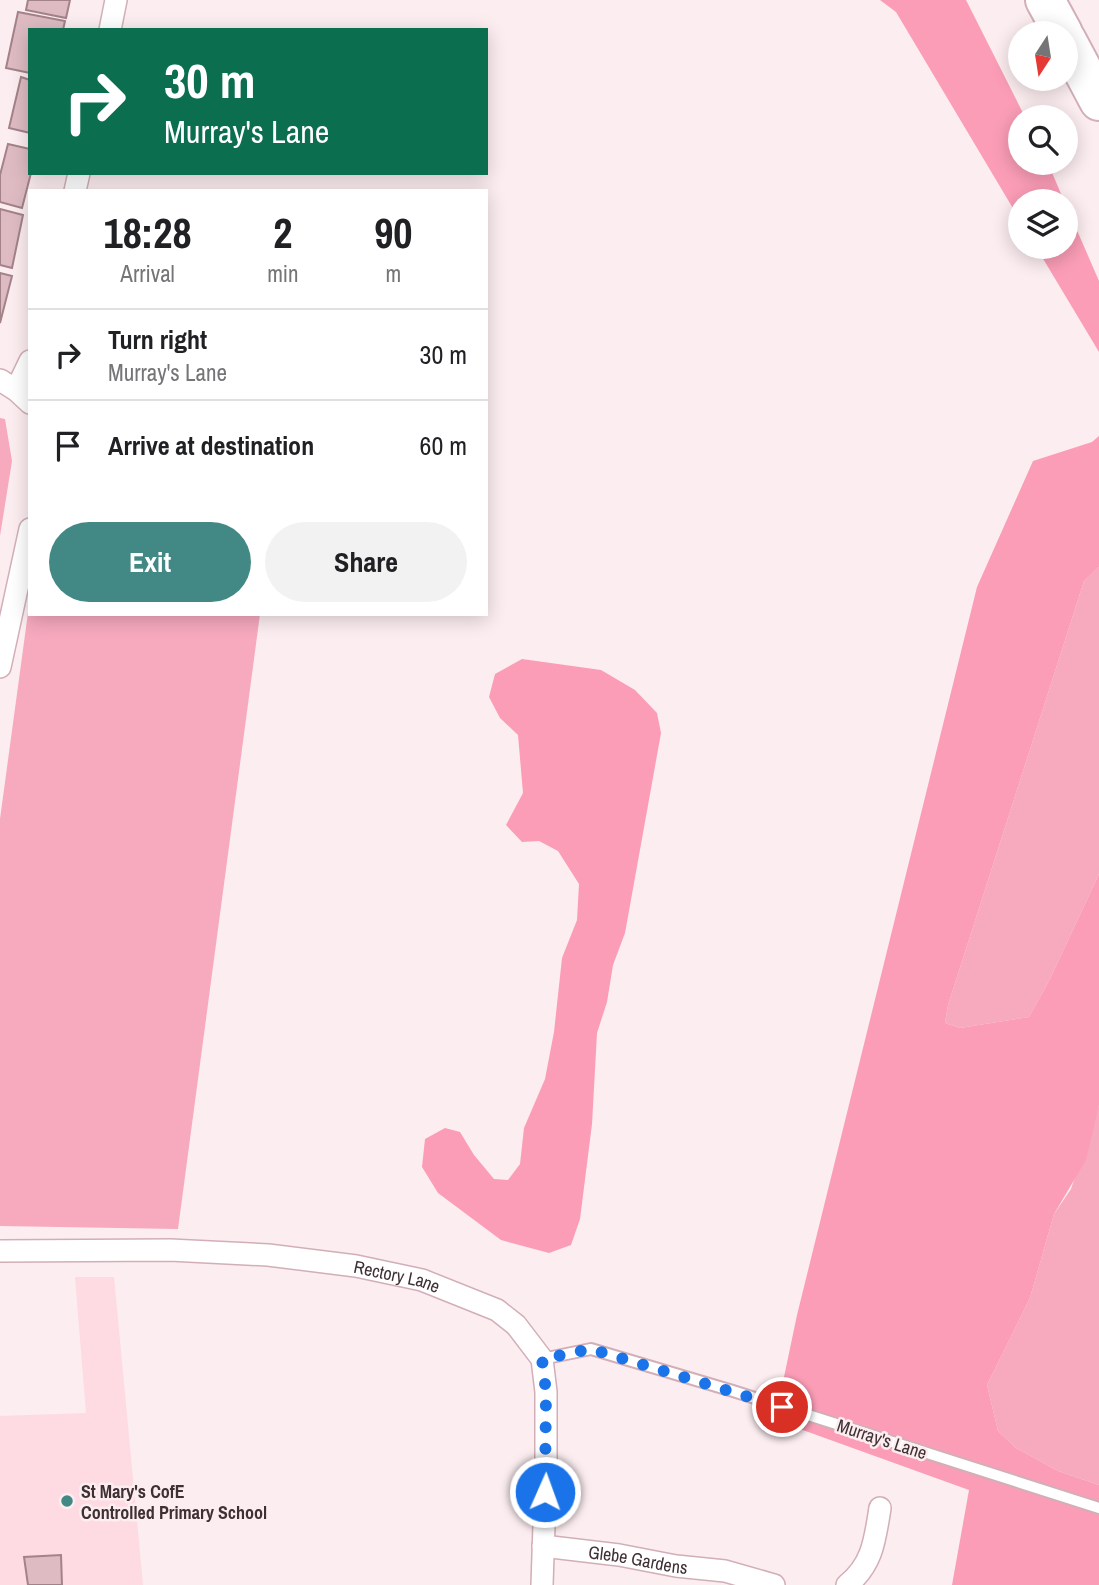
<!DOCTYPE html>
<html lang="en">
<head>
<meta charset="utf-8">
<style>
  :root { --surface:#fff; --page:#f2f2f2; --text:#202124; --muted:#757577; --line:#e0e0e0; --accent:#428985 }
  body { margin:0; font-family:"Archivo Narrow",sans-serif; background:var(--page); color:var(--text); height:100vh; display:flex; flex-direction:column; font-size:26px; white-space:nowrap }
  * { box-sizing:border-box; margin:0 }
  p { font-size:23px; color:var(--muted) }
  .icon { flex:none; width:38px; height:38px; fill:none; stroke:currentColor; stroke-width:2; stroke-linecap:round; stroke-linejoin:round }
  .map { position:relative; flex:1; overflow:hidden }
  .panel { position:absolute; left:28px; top:189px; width:460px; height:427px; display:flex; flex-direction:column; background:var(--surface); border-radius:0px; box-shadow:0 4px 18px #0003 }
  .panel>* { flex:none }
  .top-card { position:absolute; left:28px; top:28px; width:460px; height:147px; border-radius:0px; box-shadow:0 4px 18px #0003; background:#0b6e4f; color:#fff; overflow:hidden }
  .needle { width:46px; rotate:192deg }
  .fabs { position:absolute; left:1008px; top:21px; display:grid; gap:14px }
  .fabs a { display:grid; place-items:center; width:70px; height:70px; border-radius:50%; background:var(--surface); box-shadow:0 4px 18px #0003; font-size:35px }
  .pin { position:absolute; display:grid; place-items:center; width:60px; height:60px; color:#fff; margin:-30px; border:4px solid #fff; border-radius:50%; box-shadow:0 2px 7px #0007 }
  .me { position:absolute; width:77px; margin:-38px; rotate:2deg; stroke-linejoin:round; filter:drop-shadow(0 0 5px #0008) }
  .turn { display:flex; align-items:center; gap:24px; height:147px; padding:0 21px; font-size:32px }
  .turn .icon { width:91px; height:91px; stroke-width:2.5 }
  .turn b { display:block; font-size:49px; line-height:60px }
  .eta { display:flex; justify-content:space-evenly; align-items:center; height:119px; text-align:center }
  .eta b { font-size:42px; font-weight:700; line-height:49px }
  .action { display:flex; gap:14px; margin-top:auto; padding:14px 21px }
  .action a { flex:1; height:80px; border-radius:42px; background:var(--accent); color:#fff; font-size:28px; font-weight:700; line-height:80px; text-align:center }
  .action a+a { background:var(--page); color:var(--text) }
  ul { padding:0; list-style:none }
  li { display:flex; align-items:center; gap:21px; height:91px; padding:0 21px; border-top:2px solid var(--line) }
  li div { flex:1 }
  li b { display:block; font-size:26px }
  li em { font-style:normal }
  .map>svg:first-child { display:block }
</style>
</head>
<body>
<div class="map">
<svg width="1099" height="1585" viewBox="0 0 1099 1585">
  <rect width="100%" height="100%" fill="#fcedf0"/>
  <path fill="#fedae2" d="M75,1277H114L143,1585H0V1416L86,1413Z"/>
  <path fill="#f7a9be" d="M0,418L5,419L12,461L0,536Z
    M1099,567V874L1050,979L1029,1017L960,1028L945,1023L948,1005L1084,581Z
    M30,598V614H260L178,1229L0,1226V819Z
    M1099,1105V1485L1058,1471L1016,1448L998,1431L987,1385L1030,1298L1054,1214L1071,1189Z"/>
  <path fill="#fb9db7" d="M880,0H966L1025,117H1020V163H1048L1064,201H1020V220L896,12Z
    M1066,205L1099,281V352L1036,247H1066Z
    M1099,436V567L1084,581L948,1005L945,1023L960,1028L1029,1017L1050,979L1099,874V1105L1086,1160L1054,1214L1030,1298L987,1385L998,1431L1016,1448L1058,1471L1099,1485V1585H952L969,1490L775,1420L797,1315L977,587L1033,461L1092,442Z
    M522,659L601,670L635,690L657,713L661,733L625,933L613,965L607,1002L597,1033L592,1124L580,1219L571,1245L549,1253L501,1240L438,1193L422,1167L425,1139L445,1128L460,1132L474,1155L494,1179L508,1180L520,1164L524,1128L545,1079L554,1032L562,958L577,920L579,884L558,851L539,841L522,842L506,825L523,793L518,735L500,718L489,697L495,674Z"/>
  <path fill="#debbc3" stroke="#a3828a" stroke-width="2" d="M28,0H70L66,18L26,10Z
    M18,12L65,21L63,30H30V73L6,68Z
    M21,77L30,80V133L9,128Z
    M8,144L30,149L31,173L22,208L0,202V175Z
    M0,209L23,215L12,268L0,265Z
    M0,273L12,276L0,323Z
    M61,1555L62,1585H28L24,1557Z"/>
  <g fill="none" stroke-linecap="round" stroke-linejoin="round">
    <defs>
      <path id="service" d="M542,1359L591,1349L733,1391L1099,1508"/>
      <g id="minor">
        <path d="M110,30L116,0"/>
        <path d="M75,191L79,173"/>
        <path d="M0,380L16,390L30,403"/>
        <path d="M16,390L30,361"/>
        <path d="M0,667L30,529"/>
        <path id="s1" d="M0,1251L170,1250L268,1255L356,1266L422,1280L497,1310L516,1325L542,1359L546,1392V1465L542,1585"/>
        <path id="s2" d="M543,1546L619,1555L676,1566L725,1571L774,1585"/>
        <path d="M847,1585C873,1564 875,1539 880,1508"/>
      </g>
      <path id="motorway" d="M1045,0L1063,33
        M1066,39L1099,101"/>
    </defs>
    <use href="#service" stroke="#d2afb7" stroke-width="14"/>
    <use href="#minor" stroke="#d2afb7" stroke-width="24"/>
    <use href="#motorway" stroke="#d2afb7" stroke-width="42"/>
    <use href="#service" stroke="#fff" stroke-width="10"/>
    <use href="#minor" stroke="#fff" stroke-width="21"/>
    <use href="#motorway" stroke="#fff" stroke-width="38"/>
  </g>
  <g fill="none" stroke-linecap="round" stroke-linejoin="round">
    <path stroke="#1a73e8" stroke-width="12" stroke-dasharray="0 21.6" d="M545,1492L546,1392L542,1359L591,1349L782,1407"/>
  </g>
  <circle fill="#428985" stroke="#fcedf0" stroke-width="2.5" cx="67" cy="1501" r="7"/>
  <g text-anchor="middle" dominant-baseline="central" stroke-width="5" stroke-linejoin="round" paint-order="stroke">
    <g font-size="18" fill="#3e3033" stroke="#fcedf0">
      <text stroke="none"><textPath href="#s1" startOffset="399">Rectory Lane</textPath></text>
      <text transform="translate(882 1439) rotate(18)">Murray's Lane</text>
      <text stroke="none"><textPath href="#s2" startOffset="96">Glebe Gardens</textPath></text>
    </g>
    <g font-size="18" font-weight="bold" fill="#3e3033" stroke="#fcedf0" text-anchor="start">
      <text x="81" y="1491">St Mary's CofE<tspan x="81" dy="21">Controlled Primary School</tspan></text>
    </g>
  </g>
</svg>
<div class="fabs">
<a><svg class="needle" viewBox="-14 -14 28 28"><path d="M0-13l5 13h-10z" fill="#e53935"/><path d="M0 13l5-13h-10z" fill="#757577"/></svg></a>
<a><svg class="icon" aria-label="search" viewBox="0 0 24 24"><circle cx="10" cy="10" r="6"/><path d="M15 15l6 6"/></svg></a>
<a><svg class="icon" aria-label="layers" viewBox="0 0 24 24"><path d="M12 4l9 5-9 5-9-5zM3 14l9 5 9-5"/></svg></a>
</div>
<div class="pin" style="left:782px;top:1407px;background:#d93025"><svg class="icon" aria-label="arrive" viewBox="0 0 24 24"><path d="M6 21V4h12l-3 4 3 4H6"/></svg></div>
<svg class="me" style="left:545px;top:1492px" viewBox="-20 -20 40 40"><circle r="17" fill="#1a73e8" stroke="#fff" stroke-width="3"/><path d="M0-11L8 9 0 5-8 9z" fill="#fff"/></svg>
<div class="top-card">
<div class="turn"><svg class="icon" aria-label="right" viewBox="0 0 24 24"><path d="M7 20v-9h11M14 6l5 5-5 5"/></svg><div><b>30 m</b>Murray's Lane</div></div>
</div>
<section class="panel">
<div class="eta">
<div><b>18:28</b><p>Arrival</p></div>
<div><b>2</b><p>min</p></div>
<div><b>90</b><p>m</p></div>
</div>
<ul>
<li><svg class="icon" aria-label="right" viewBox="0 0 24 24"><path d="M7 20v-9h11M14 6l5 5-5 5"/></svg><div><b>Turn right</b><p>Murray's Lane</p></div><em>30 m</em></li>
<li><svg class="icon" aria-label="arrive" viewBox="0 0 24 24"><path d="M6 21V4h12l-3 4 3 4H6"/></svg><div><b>Arrive at destination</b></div><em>60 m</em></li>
</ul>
<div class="action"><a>Exit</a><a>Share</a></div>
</section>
</div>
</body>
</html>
